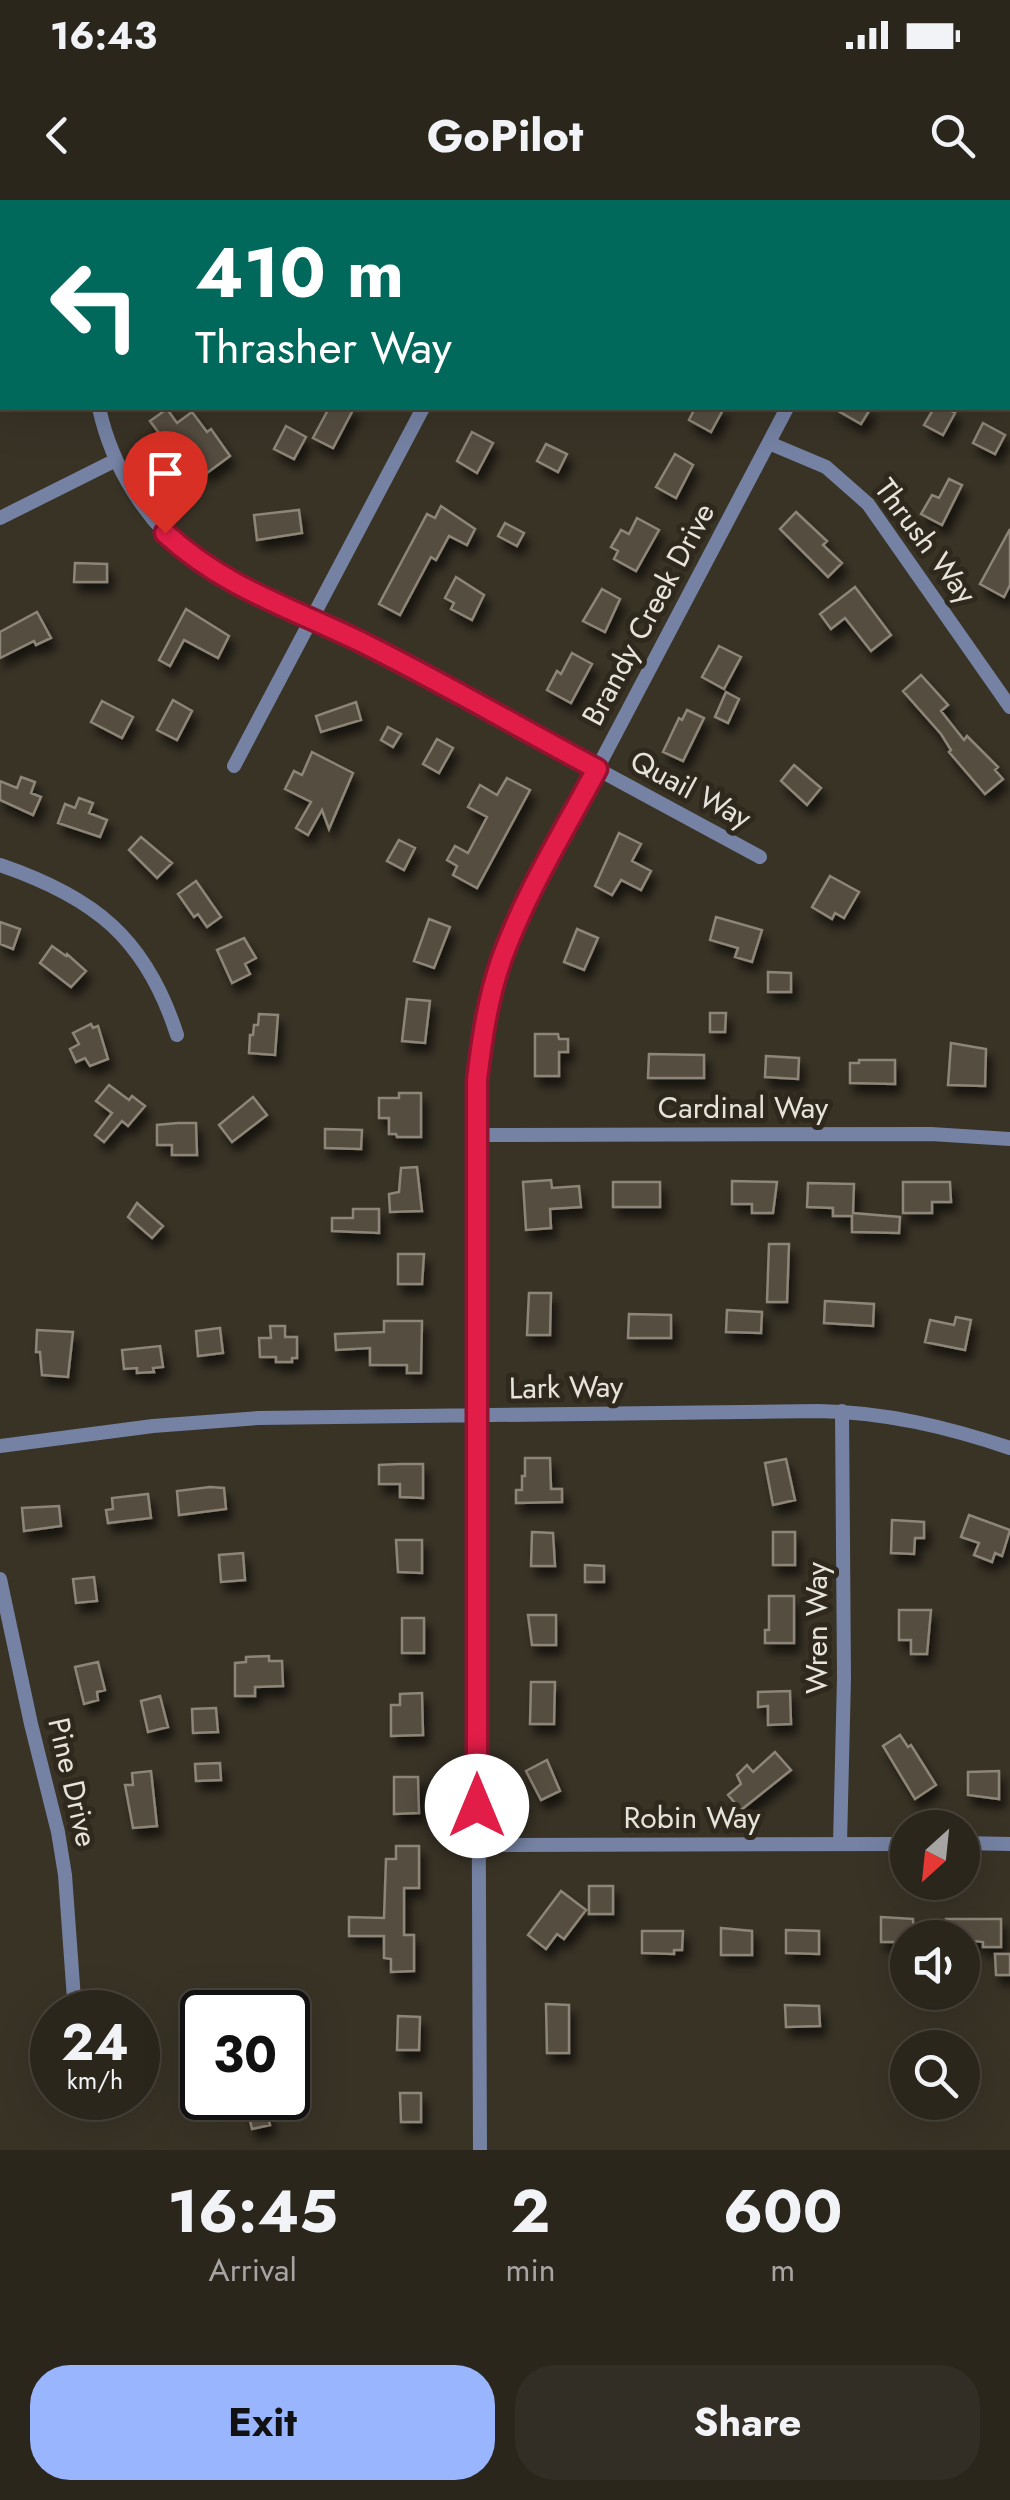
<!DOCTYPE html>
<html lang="en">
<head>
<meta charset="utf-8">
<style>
  :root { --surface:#2b261c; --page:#332e25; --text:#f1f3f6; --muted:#a6a5a3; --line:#47433b; --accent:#99b5fd }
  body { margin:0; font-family:Jost,sans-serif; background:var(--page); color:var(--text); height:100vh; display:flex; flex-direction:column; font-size:38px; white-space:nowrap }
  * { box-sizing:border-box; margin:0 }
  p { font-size:32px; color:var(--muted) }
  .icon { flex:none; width:55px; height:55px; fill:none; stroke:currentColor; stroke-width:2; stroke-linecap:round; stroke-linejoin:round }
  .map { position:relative; height:1950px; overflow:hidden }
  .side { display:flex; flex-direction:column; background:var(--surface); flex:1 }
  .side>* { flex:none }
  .guide { position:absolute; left:0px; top:0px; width:1010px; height:210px; box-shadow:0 10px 40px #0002,0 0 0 2px var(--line); background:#00695c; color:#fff; overflow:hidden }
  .needle { width:65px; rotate:207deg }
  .tools { position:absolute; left:890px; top:1610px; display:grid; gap:20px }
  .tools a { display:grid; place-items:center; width:90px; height:90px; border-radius:50%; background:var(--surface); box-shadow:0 10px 40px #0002,0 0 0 2px var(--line); font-size:50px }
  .speed { position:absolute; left:30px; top:1790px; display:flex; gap:20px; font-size:50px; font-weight:700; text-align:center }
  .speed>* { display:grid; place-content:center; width:130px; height:130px; border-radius:50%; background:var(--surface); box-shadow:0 10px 40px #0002,0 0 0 2px var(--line); line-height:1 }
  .speed small { font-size:25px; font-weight:400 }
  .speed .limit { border:5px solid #111; border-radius:15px; background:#fff; color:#111 }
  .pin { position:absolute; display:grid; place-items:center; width:85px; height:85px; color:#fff; margin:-102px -42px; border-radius:50% 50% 50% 0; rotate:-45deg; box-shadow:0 0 10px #0007 }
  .pin .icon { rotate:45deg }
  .me { position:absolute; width:110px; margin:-55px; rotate:0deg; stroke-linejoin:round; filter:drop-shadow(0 0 8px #0008) }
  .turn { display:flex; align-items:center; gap:35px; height:210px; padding:0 30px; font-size:45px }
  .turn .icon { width:130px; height:130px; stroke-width:2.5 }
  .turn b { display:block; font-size:70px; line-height:85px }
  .eta { display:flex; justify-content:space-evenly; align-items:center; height:170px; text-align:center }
  .eta b { font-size:60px; font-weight:700; line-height:70px }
  .action { display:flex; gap:20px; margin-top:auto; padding:20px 30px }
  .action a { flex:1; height:115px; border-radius:40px; background:var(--accent); color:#111; font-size:40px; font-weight:700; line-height:115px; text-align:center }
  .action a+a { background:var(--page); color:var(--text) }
  .status { display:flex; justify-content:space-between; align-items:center; height:70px; padding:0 50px; background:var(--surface); direction:ltr }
  .status svg { height:28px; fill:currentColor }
  header { display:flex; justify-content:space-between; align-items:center; height:130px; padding:0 30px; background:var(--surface); font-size:45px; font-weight:700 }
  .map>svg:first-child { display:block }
</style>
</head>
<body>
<div class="status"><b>16:43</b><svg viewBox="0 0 49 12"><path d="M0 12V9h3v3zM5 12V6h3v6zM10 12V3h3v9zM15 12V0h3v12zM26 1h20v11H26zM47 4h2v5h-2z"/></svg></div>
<header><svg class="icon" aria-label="back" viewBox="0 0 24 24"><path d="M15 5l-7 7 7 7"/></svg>GoPilot<svg class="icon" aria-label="search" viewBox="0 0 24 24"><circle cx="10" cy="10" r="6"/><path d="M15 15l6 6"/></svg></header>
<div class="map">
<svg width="1010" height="1950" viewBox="0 0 1010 1950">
  <defs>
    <filter id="shadow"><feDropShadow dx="5" dy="9" stdDeviation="5" flood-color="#0009"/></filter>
  </defs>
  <rect width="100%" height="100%" fill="#393326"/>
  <path fill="#544d40" stroke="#8d8577" stroke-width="2.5" filter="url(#shadow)" d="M329,208H354L333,248L313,238Z
    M695,208H724L711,232L689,220Z
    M833,208H871L861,224Z
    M934,208H945L955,213L943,235L924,225Z
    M167,209L177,223L192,212L207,232L211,229L230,256L207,273L183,239L170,248L150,221Z
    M983,223L1005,235L995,254L973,243Z
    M286,226L306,237L294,259L274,249Z
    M472,232L493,243L477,273L457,261Z
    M546,244L567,254L558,272L537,261Z
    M675,254L693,265L676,298L656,287Z
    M949,279L962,285L942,325L921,314L932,295L939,298Z
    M441,306L475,329L467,345L449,336L436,360L431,357L400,415L379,404L427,314L435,318Z
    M299,310L302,333L257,340L254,315Z
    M796,312L827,341L823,345L842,363L828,377L780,329Z
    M637,318L659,330L636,371L614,359L618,351L611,347L621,330L629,334Z
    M505,323L524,333L517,346L498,336Z
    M1010,329V385L1004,397L980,384Z
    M75,363L107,364V382H74Z
    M456,377L484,395L472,420L451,409L454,403L445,398Z
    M855,387L891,435L871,451L845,418L831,429L820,414Z
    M602,389L620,399L605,432L583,421Z
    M186,409L229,436L218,458L184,440L170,466L159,460Z
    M37,412L51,438L36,445L34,441L0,458V432Z
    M719,446L741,457L724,489L702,477Z
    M572,453L592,464L571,503L547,490L557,471L561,474Z
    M921,475L948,505L941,511L964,540L967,536L998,567L995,570L1003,579L985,594L949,552L951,550L941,534L903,491Z
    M726,492L739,499L728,523L715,517Z
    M173,500L192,511L177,540L157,530Z
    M102,501L133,517L122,538L91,522Z
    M356,502L361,520L321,532L316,516Z
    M687,510L704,518L683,561L663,552L679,518L682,520Z
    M388,527L401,534L393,547L381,540Z
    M437,539L453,548L439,573L423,564Z
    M312,552L353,573L329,629L322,610L308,635L296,628L311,602L285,589L294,571L302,575Z
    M794,565L821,588L807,605L781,581Z
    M21,577L35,582L31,593L41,597L33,615L0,600V581L17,588Z
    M507,578L530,590L477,688L453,675L457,666L447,660L455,646L468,653L487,617L468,607L480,585L497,595Z
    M79,598L93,603L89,613L107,620L100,637L58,623L65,604L75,608Z
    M619,633L641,644L632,661L651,671L641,690L621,680L612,695L595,686Z
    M141,637L172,663L157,678L129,650Z
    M399,640L415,648L404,670L387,661Z
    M830,676L859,692L844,718L835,713L832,719L812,707Z
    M196,681L221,717L207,727L198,714L194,717L178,694Z
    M716,717L762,730L752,762L735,757L738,748L710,740Z
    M429,719L450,727L434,768L414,761Z
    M0,722L20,729L13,749L0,744Z
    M577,729L598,738L584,770L564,762Z
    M244,738L256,758L245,764L250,774L232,783L217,750Z
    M52,746L66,756L67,754L86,771L71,787L40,763Z
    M768,772L791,773V792H768Z
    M407,799L430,801L425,843L402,841Z
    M710,813H726L725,832H710Z
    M259,814L278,815L275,855L249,853L250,835H253L254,825H258Z
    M91,824L93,828L98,826L108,859L90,866L85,858L76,862L70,849L79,844L73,833Z
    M535,834H558L559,839H568V852H559V876H535Z
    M951,843L986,849L985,886L948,885Z
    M649,854L704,855V878H648Z
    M766,856L799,858L798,879L765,877Z
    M859,860H895V884L850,883V863H859Z
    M109,885L129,900L132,896L145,906L128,926L122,921L104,942L95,935L112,913L96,901Z
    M399,893H421V937H397L396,934H389V918H379V898H399Z
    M253,897L267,915L232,942L219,925Z
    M178,923H196L197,955H172V945H157V925Z
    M325,929L362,930L361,949L325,948Z
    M417,967L422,1011L390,1012L389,994L399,992L401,968Z
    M551,980L552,988L579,986L581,1007L550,1009L551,1028L526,1030L523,982Z
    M732,981L777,982L773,1013H752V1004H732Z
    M613,982H660V1007H613Z
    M903,982H950L951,1002H932V1013H903Z
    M808,983L854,984L853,1013L900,1017L899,1033L852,1032V1016H833V1008L807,1007Z
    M137,1003L163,1026L152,1038L128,1017Z
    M353,1009H379V1033L332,1031V1018H353Z
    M769,1044H789L787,1102H767Z
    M398,1054H424L422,1084H398Z
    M529,1093H551L550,1135H527Z
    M825,1101L874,1104L873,1126L824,1123Z
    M727,1110L762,1112L761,1133L726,1132Z
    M629,1114L671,1115V1138H628Z
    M956,1117L971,1120L965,1150L925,1142L930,1120L954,1125Z
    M384,1121H422L421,1173H407V1165H370V1148L336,1150L335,1134L384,1132Z
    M270,1126H285V1137H297V1158H292V1162H276V1157H260L259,1138H271Z
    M220,1128L223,1153L198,1156L196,1131Z
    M37,1130L73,1132L68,1177L42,1175L40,1152H36Z
    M160,1146L163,1167L153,1168L154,1172L137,1173V1168L124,1169L122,1150Z
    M525,1258H550L551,1289H562V1302L516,1303V1290H522V1276H525Z
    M786,1259L795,1300L773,1305L765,1263Z
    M400,1264H423V1298L400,1297V1284H379V1265Z
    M210,1287L224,1288L226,1309L179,1315L177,1291Z
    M148,1294L151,1318L108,1323L106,1310L113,1309L112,1298Z
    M59,1306L61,1326L24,1331L22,1308Z
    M969,1315L1010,1330L1002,1356L995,1353L992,1362L974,1355L979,1343L961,1337Z
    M892,1320L924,1322V1338H915L914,1354L891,1353Z
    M532,1332L553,1333L555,1366H531Z
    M773,1332H795V1365H773Z
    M396,1340H422V1373L398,1372Z
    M243,1353L245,1380L221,1382L219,1355Z
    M585,1365L604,1366V1382H585Z
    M94,1377L97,1401L76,1403L73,1379Z
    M769,1396H794V1443H765V1430H769Z
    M899,1410H931L927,1454H911V1440H899Z
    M528,1415H556V1445H532Z
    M402,1418H424V1453H402Z
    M269,1456V1461H282L283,1486L255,1487V1496H235V1463L246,1462V1457Z
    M98,1462L105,1490L97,1492L98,1500L84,1504L75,1467Z
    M531,1482H555L554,1524H530Z
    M790,1491L791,1524L768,1525V1506L758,1507V1492Z
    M422,1493L423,1535L391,1536V1505H400V1494Z
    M160,1496L168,1527L148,1532L141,1501Z
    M216,1508L218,1532L193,1533L192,1509Z
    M900,1535L908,1547L911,1545L936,1585L915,1599L883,1546Z
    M775,1552L791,1570L741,1610L728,1595L741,1584L737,1575L747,1565L753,1572Z
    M547,1560L560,1591L541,1600L526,1571Z
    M220,1563L221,1580L196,1581L195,1564Z
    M151,1571L157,1626L133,1628L125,1585H133L132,1573Z
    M999,1571V1599L968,1595V1572Z
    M394,1577H418L419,1613L394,1614Z
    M396,1646H419V1688H404V1735H414V1771L391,1772V1759L384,1758V1736H349V1717L384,1718L386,1659H396Z
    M589,1686H613V1714H589Z
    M561,1691L586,1710L564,1739L557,1734L546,1749L528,1735Z
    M881,1717L913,1719L914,1738H908V1742H881Z
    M946,1719H1001V1747H983V1742L946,1738Z
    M721,1728L752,1731V1755H721Z
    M786,1730L819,1731V1754L786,1753Z
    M642,1731H683L682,1750H674V1754L642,1753Z
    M995,1754H1010V1775H996Z
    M546,1804L569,1805V1853H547Z
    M785,1805L819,1806L820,1826L786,1827Z
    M398,1816L420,1817L419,1850H397Z
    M400,1893H421V1922H401Z
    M263,1900L270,1925L252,1929L246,1904Z"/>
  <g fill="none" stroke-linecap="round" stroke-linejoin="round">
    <path stroke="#7582a3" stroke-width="14" d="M128,2L129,0
      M529,2L531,0
      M894,2L896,0
      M99,208C112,267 146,322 194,359C244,398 309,415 364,444C497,514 628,586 760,657
      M769,243L826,267L868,304L1010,507
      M0,318L116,260
      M234,566L423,208
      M0,665C94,697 146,738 177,835
      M476,935L931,934L1010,939
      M0,1246L153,1226L258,1218L818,1211C885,1212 947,1227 1010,1248
      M0,1379L31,1524L58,1632L65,1675L74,1799
      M962,1643L1010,1644
      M840,1644L844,1478L842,1211
      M477,1645L908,1644
      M480,1950L476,935C477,859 489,792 517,721L787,208"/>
  </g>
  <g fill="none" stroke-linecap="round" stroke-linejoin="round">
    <defs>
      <path id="route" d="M165,333C225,388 287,406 359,441C440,481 518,527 597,569C564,631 526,692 502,758C488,797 482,838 477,880V1606"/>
    </defs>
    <use href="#route" stroke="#92132f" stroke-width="25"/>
    <use href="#route" stroke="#e11d48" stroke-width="18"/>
  </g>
  <g text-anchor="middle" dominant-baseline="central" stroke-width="10" stroke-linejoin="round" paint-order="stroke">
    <g font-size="30" fill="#e6e3db" stroke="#2f291d">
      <text transform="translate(926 341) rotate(53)">Thrush Way</text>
      <text transform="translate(648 414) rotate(-62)">Brandy Creek Drive</text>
      <text transform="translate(691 589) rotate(28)">Quail Way</text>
      <text x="743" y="907">Cardinal Way</text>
      <text transform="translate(566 1187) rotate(-1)">Lark Way</text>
      <text transform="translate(816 1428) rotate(-90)">Wren Way</text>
      <text transform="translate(73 1582) rotate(77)">Pine Drive</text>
      <text x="692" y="1617">Robin Way</text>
    </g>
  </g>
</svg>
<div class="tools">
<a><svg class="needle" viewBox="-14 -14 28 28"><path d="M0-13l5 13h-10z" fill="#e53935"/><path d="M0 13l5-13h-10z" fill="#a6a5a3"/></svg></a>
<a><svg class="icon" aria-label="sound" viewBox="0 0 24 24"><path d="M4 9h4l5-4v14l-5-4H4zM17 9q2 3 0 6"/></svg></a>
<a><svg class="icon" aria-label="search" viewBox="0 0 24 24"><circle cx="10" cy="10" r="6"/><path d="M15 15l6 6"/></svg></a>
</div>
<div class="speed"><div>24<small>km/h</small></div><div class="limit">30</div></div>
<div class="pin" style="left:165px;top:333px;background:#d93025"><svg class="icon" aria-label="arrive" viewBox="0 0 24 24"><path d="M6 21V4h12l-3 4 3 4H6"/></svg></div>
<svg class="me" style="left:477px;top:1606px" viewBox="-20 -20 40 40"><circle r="19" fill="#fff"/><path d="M0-13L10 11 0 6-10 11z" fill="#e11d48"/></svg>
<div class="guide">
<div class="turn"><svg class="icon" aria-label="left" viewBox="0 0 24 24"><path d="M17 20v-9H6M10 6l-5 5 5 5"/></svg><div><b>410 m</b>Thrasher Way</div></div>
</div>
</div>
<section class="side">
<div class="eta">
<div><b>16:45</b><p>Arrival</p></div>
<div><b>2</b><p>min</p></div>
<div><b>600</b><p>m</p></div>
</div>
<div class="action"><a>Exit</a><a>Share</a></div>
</section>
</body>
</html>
